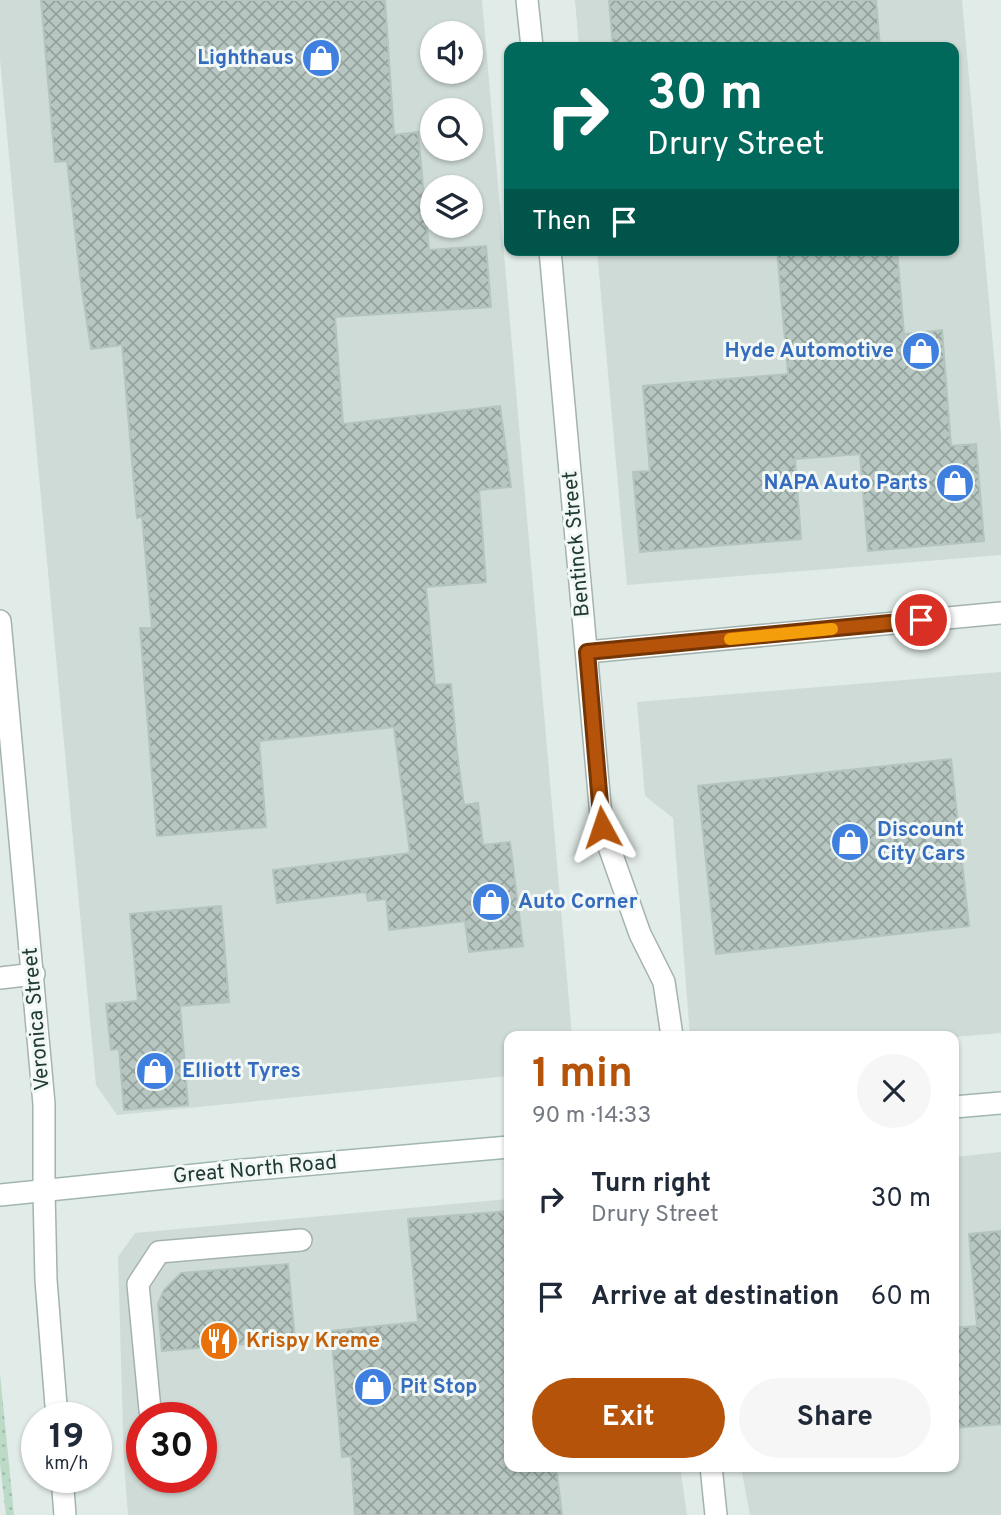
<!DOCTYPE html>
<html lang="en">
<head>
<meta charset="utf-8">
<style>
  :root { --surface:#fff; --page:#f6f6f7; --text:#1f2937; --muted:#747a83; --accent:#b45309 }
  body { margin:0; font-family:Overpass,sans-serif; background:var(--page); color:var(--text); height:100vh; display:flex; flex-direction:column; font-size:26px; white-space:nowrap }
  * { box-sizing:border-box; margin:0 }
  p { font-size:23px; color:var(--muted) }
  .icon { flex:none; width:38px; height:38px; fill:none; stroke:currentColor; stroke-width:2; stroke-linecap:round; stroke-linejoin:round }
  .map { position:relative; flex:1; overflow:hidden }
  .panel { position:absolute; left:504px; top:1031px; width:455px; height:441px; display:flex; flex-direction:column; background:var(--surface); border-radius:14px; box-shadow:0 2px 5px #0004 }
  .panel>* { flex:none }
  .guide { position:absolute; left:504px; top:42px; width:455px; height:214px; border-radius:14px; box-shadow:0 2px 5px #0004; background:#00695c; color:#fff; overflow:hidden }
  .tools { position:absolute; left:420px; top:21px; display:grid; gap:14px }
  .tools a { display:grid; place-items:center; width:63px; height:63px; border-radius:50%; background:var(--surface); box-shadow:0 2px 5px #0004; font-size:35px }
  .speed { position:absolute; left:21px; top:1402px; display:flex; gap:14px; font-size:35px; font-weight:700; text-align:center }
  .speed>* { display:grid; place-content:center; width:91px; height:91px; border-radius:50%; background:var(--surface); box-shadow:0 2px 5px #0004; line-height:1 }
  .speed small { font-size:18px; font-weight:400 }
  .speed .limit { border:10px solid #d22; background:#fff; color:#111 }
  .pin { position:absolute; display:grid; place-items:center; width:60px; height:60px; color:#fff; margin:-30px; border:4px solid #fff; border-radius:50%; box-shadow:0 2px 7px #0007 }
  .me { position:absolute; width:77px; margin:-38px; rotate:355deg; stroke-linejoin:round; filter:drop-shadow(0 0 5px #0008) }
  .turn { display:flex; align-items:center; gap:24px; height:147px; padding:0 28px; font-size:32px }
  .turn .icon { width:91px; height:91px; stroke-width:2.5 }
  .turn b { display:block; font-size:49px; line-height:60px }
  .then { display:flex; align-items:center; height:66px; padding:0 28px; background:#0003; gap:14px; font-size:26px }
  .round { display:grid; place-items:center; flex:none; width:74px; height:74px; border-radius:37px; background:var(--page) }
  .summary { display:flex; align-items:center; justify-content:space-between; height:119px; padding:0 28px }
  h1 { font-size:42px; font-weight:700; line-height:52px; color:var(--accent) }
  .cta { display:flex; gap:14px; margin-top:auto; padding:14px 28px }
  .cta a { flex:1; height:80px; border-radius:42px; background:var(--accent); color:#fff; font-size:28px; font-weight:700; line-height:80px; text-align:center }
  .cta a+a { background:var(--page); color:var(--text) }
  ul { padding:0; list-style:none }
  li { display:flex; align-items:center; gap:21px; height:98px; padding:0 28px }
  li div { flex:1 }
  li b { display:block; font-size:26px }
  li em { font-style:normal }
  .map>svg:first-child { display:block }
</style>
</head>
<body>
<div class="map">
<svg width="1001" height="1515" viewBox="0 0 1001 1515">
  <defs>
    <pattern id="grass-dots" width="8" height="8" patternUnits="userSpaceOnUse" patternTransform="scale(1.75)"><rect width="8" height="8" fill="#bbdbc6"/><path d="M2 2h.1M6 6h.1" fill="none" stroke="#a0bdab" stroke-width="1.8" stroke-linecap="round"/></pattern>
    <pattern id="building-cross-hatch" width="8" height="8" patternUnits="userSpaceOnUse" patternTransform="scale(1.75)"><rect width="8" height="8" fill="#b7c6c0"/><path d="M0 0l8 8M0 8l8-8" fill="none" stroke="#94a29d"/></pattern>
  </defs>
  <rect width="100%" height="100%" fill="#e1ebe7"/>
  <path fill="#cfdbd6" fill-rule="evenodd" d="M0,0H482L572,1036H509V1076L117,1115L96,1085L0,59ZM432,33H471V72H432ZM432,110H471V149H432ZM432,187H471V226H432Z
    M575,0H962L1001,436V555L627,585L597,250H954V47H579Z
    M1001,672V1033L954,1037L690,1036L673,818L645,796L637,702Z
    M1001,1152V1515H750L741,1467L954,1466V1157Z
    M509,1199V1466L680,1467L687,1515H128L124,1463L118,1257L135,1233ZM142,1418H201V1477H142Z"/>
  <path fill="url(#grass-dots)" d="M0,1374L14,1515H6L0,1464Z"/>
  <path fill="url(#building-cross-hatch)" stroke="#b4c4bf" stroke-width="2" d="M41,0H385L394,135L418,132L429,250L486,246L491,307L335,317L343,424L500,406L511,487L479,490L486,582L426,587L435,685L451,684L457,752L464,805L478,803L483,845L510,842L523,946L469,952L465,921L389,930L386,899L368,901L366,892L277,903L273,870L410,853L394,727L259,741L266,827L157,836L140,628H152L142,517L137,518L122,345L91,349L81,283L67,161L55,162Z
    M609,0H876L880,47H613Z
    M777,250H897L904,334L942,330L951,446L976,444L984,541L868,551L860,454L795,459L801,539L640,552L633,472L650,471L643,386L788,374Z
    M951,759L969,926L716,954L698,786Z
    M221,906L229,1002L180,1006L188,1105L124,1110L119,1049L111,1050L106,1004L138,1001L130,914Z
    M509,1211V1466H556L562,1515H355L351,1456L342,1457L331,1331L418,1322L408,1219Z
    M1001,1231V1424L954,1428V1328L977,1326L969,1234Z
    M288,1264L295,1340L162,1351L158,1304L164,1290L181,1273Z"/>
  <g fill="none" stroke-linecap="round" stroke-linejoin="round">
    <defs>
      <path id="service" d="M0,978L34,974
        M150,1410L138,1284L159,1252L301,1240"/>
      <path id="minor" d="M527,0L532,47
        M550,250L602,827L640,934L664,982L672,1036
        M0,621L44,1104V1191
        M587,652L1001,613
        M711,1466L716,1515"/>
      <path id="tertiary" d="M44,1191L46,1280L57,1418
        M62,1477L65,1515"/>
      <path id="secondary" d="M954,1107L1001,1103
        M0,1195L244,1170L509,1147"/>
    </defs>
    <use href="#service" stroke="#a4b3ae" stroke-width="24"/>
    <use href="#minor" stroke="#a4b3ae" stroke-width="24"/>
    <use href="#tertiary" stroke="#a4b3ae" stroke-width="24"/>
    <use href="#secondary" stroke="#a0b6b0" stroke-width="24"/>
    <use href="#service" stroke="#fff" stroke-width="21"/>
    <use href="#minor" stroke="#fff" stroke-width="21"/>
    <use href="#tertiary" stroke="#fff" stroke-width="21"/>
    <use href="#secondary" stroke="#fff" stroke-width="21"/>
  </g>
  <g fill="none" stroke-linecap="round" stroke-linejoin="round">
    <defs>
      <path id="route" d="M602,827L587,652L921,620"/>
    </defs>
    <use href="#route" stroke="#753606" stroke-width="18"/>
    <use href="#route" stroke="#b45309" stroke-width="12"/>
    <path stroke="#f59e0b" stroke-width="12" d="M730,639L832,629"/>
  </g>
  <defs>
    <symbol id="shop-disc" viewBox="-11 -11 22 22"><circle r="9.5" fill="#3f7fe0" stroke="#f2f8f5"/><path d="M-5-2.5h2.3a2.7 3.5 0 0 1 5.4 0H5L5.5 6h-11ZM-1.5-2.5h3a1.5 2.3 0 0 0-3 0Z" fill="#fff"/></symbol>
    <symbol id="restaurant-disc" viewBox="-11 -11 22 22"><circle r="9.5" fill="#e8710a" stroke="#f2f8f5"/><path d="M-5-6h1v4h1v-4h1v4h1v-4h1v5L-1.5 .5V6h-2V.5L-5-1ZM5-6V6H3V1.5H1.5Q1.5-4 5-6Z" fill="#fff"/></symbol>
  </defs>
  <g fill-rule="evenodd">
    <use href="#shop-disc" x="299" y="36" width="44" height="44"/>
    <use href="#shop-disc" x="899" y="329" width="44" height="44"/>
    <use href="#shop-disc" x="933" y="461" width="44" height="44"/>
    <use href="#shop-disc" x="828" y="820" width="44" height="44"/>
    <use href="#shop-disc" x="469" y="880" width="44" height="44"/>
    <use href="#shop-disc" x="133" y="1049" width="44" height="44"/>
    <use href="#restaurant-disc" x="197" y="1319" width="44" height="44"/>
    <use href="#shop-disc" x="351" y="1365" width="44" height="44"/>
  </g>
  <g text-anchor="middle" dominant-baseline="central" stroke-width="6" stroke-linejoin="round" paint-order="stroke">
    <g font-size="21" font-weight="bold" fill="#366cbe" stroke="#f2f8f5" text-anchor="start">
      <text x="294" y="58" text-anchor="end">Lighthaus</text>
      <text x="894" y="351" text-anchor="end">Hyde Automotive</text>
      <text x="928" y="483" text-anchor="end">NAPA Auto Parts</text>
      <text x="877" y="830">Discount<tspan x="877" dy="24">City Cars</tspan></text>
      <text x="518" y="902">Auto Corner</text>
      <text x="182" y="1071">Elliott Tyres</text>
      <text x="400" y="1387">Pit Stop</text>
    </g>
    <g font-size="21" fill="#223b36" stroke="#f2f8f5">
      <text transform="translate(577 544) rotate(-95)">Bentinck Street</text>
      <text transform="translate(37 1019) rotate(-95)">Veronica Street</text>
      <text transform="translate(255 1170) rotate(-5)">Great North Road</text>
    </g>
    <g font-size="21" font-weight="bold" fill="#c56008" stroke="#f2f8f5" text-anchor="start">
      <text x="246" y="1341">Krispy Kreme</text>
    </g>
  </g>
</svg>
<div class="tools">
<a><svg class="icon" aria-label="sound" viewBox="0 0 24 24"><path d="M4 9h4l5-4v14l-5-4H4zM17 9q2 3 0 6"/></svg></a>
<a><svg class="icon" aria-label="search" viewBox="0 0 24 24"><circle cx="10" cy="10" r="6"/><path d="M15 15l6 6"/></svg></a>
<a><svg class="icon" aria-label="layers" viewBox="0 0 24 24"><path d="M12 4l9 5-9 5-9-5zM3 14l9 5 9-5"/></svg></a>
</div>
<div class="speed"><div>19<small>km/h</small></div><div class="limit">30</div></div>
<div class="pin" style="left:921px;top:620px;background:#d93025"><svg class="icon" aria-label="arrive" viewBox="0 0 24 24"><path d="M6 21V4h12l-3 4 3 4H6"/></svg></div>
<svg class="me" style="left:602px;top:827px" viewBox="-20 -20 40 40"><path d="M0-17L14 15 0 8-14 15z" fill="#b45309" stroke="#fff" stroke-width="4"/></svg>
<div class="guide">
<div class="turn"><svg class="icon" aria-label="right" viewBox="0 0 24 24"><path d="M7 20v-9h11M14 6l5 5-5 5"/></svg><div><b>30 m</b>Drury Street</div></div>
<div class="then">Then<svg class="icon" aria-label="arrive" viewBox="0 0 24 24"><path d="M6 21V4h12l-3 4 3 4H6"/></svg></div>
</div>
<section class="panel">
<div class="summary"><div><h1>1 min</h1><p>90 m · 14:33</p></div><a class="round"><svg class="icon" aria-label="close" viewBox="0 0 24 24"><path d="M6 6l12 12M18 6L6 18"/></svg></a></div>
<ul>
<li><svg class="icon" aria-label="right" viewBox="0 0 24 24"><path d="M7 20v-9h11M14 6l5 5-5 5"/></svg><div><b>Turn right</b><p>Drury Street</p></div><em>30 m</em></li>
<li><svg class="icon" aria-label="arrive" viewBox="0 0 24 24"><path d="M6 21V4h12l-3 4 3 4H6"/></svg><div><b>Arrive at destination</b></div><em>60 m</em></li>
</ul>
<div class="cta"><a>Exit</a><a>Share</a></div>
</section>
</div>
</body>
</html>
